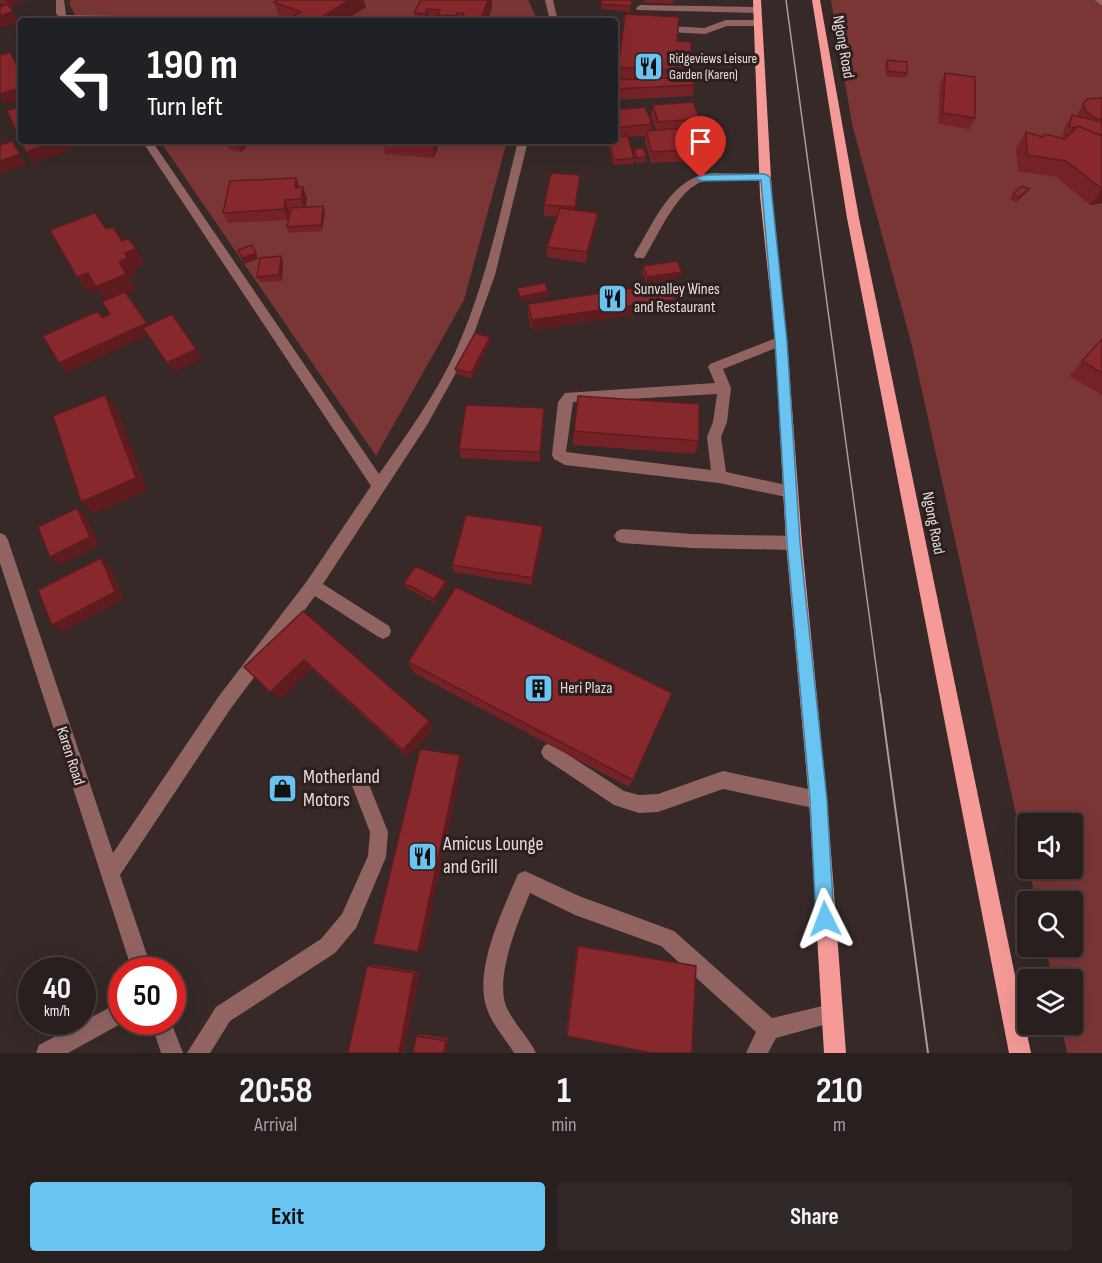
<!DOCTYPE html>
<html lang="en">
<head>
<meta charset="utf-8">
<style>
  :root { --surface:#281f1e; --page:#302727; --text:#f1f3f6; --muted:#a5a2a4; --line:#443d3c; --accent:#69c4f1 }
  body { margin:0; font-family:"Sofia Sans Condensed",sans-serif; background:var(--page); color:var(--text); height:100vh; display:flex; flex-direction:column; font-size:22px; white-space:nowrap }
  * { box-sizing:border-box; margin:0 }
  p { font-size:20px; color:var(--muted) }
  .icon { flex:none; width:33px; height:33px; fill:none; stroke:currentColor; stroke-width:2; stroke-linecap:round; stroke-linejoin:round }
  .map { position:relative; height:1053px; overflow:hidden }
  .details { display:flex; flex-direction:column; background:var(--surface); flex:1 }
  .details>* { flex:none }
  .top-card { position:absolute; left:18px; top:18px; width:600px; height:126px; border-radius:6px; box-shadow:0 6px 24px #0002,0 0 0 2px var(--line); background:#202124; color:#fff; overflow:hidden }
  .buttons { position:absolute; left:1017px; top:813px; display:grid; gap:12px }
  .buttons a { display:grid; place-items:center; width:66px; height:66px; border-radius:6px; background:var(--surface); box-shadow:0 6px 24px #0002,0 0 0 2px var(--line); font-size:30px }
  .speed { position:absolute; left:18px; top:957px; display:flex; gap:12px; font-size:30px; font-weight:700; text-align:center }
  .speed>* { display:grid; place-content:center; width:78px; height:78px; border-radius:50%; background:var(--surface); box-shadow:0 6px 24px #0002,0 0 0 2px var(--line); line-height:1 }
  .speed small { font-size:15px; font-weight:400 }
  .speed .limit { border:9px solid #d22; background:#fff; color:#111 }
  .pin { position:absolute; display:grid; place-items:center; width:51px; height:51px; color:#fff; margin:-62px -26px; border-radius:50% 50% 50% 0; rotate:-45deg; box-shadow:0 0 6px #0007 }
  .pin .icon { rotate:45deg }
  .me { position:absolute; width:66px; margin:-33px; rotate:357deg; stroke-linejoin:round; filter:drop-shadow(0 0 4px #0008) }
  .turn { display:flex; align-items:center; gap:21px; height:126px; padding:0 30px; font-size:27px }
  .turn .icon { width:78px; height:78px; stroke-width:2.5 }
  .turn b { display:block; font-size:42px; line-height:51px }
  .eta { display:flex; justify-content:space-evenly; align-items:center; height:102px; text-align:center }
  .eta b { font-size:36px; font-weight:700; line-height:42px }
  .cta { display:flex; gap:12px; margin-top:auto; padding:12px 30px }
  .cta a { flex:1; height:69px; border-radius:6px; background:var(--accent); color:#111; font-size:24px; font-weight:700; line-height:69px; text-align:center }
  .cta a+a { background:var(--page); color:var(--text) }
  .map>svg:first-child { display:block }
</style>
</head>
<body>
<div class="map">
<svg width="1102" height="1053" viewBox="0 0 1102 1053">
  <rect width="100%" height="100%" fill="#362928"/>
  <path fill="#793635" d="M71,0H528L536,17L535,21H78L69,3Z
    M831,0H1102V1053H1067L1061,1025L1072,1024V980L1052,979L1046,947L1072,946V902L1036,901L1029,869L1072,868V824H1028L1027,864L912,346L852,124Z
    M160,141H507L464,300L376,456Z"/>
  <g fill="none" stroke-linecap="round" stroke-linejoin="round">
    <path fill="#916462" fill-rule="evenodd" d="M56,0H64L66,15L203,18L207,21H61L56,13Z
      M545,0H553L558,21H550Z
      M1095,0H1102V6Z
      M640,5L758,7L762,10L758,13L637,10L636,8Z
      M726,20H758L762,23L758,26H727L705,34L669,32L665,29L669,26L704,28Z
      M142,141H152L379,474C406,436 434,397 454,355C485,287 500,213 518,141H528L495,275L467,353L427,425L323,584L389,626L391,631L389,636L383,639L377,636L315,596L231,708L120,875L152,970H132L0,563V533L5,535L8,540L113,853L219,696L307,581L371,486Z
      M713,173L765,174L770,177L765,180C746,180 722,175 704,181C677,189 658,236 644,258H636L634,255C654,223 671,176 713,173Z
      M781,336L786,338L787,341L786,344L723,369L731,388L727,422L721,437L726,472L791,486L796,488L798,492L796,496L791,498L719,483L565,465L554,459L552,455L558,402L565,393L715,383L708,367L710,364ZM717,394L713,422L707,437L711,470L566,452L573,402Z
      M622,529L692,534L794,536L799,538L802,543L799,548L794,550L692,548L622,543L617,541L614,536L617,531Z
      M550,743L624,791L639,795L658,794L723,771L818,791L824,794L827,800L824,806L818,809L723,789L658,812L639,813L614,805L544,758L541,752L544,746Z
      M360,774L366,777L388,832L386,857L356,928L335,953L230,1021L210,1053H187L216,1007L321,939L342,914L368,856L370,832L351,783L354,777Z
      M525,871L579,896L674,931L772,1018L831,1004L838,1007L841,1014L838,1021L776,1038L768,1053H746L756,1032L661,946L575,915L530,893C518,922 495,976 506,1006C513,1023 528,1036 536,1053H514C505,1038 493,1026 487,1009C473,970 503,910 518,874Z
      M122,1001V1022H124L68,1053H36L39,1045Z
      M151,1022H171L183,1053H161Z"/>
    <path fill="#f59a97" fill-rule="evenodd" d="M753,0H761L772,196L787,341L802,543L827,800L846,1053H824L809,800L786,543L775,341L760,196Z
      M812,0H820L859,218L1031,1053H1009L847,218Z"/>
    <path stroke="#a79d9c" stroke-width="1.5" d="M786,0L880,695"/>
    <path stroke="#a79d9c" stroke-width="2" d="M880,694L928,1053"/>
  </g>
  <path fill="#742226" d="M0,0H23L9,6L19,22L0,28V7L6,5L1,3H0Z
    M421,0L492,8L487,21H415L414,13Z
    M632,0L630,12L601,9V4Z
    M645,0H673V4L645,3Z
    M274,2L366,7L344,21H288L279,17Z
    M677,41L691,52L688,68L676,67L675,77L694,85L693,96L615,100V61H619Z
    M887,60L907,73L905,78L886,76L885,66Z
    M945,73L975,118L969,129L938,124L940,84Z
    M1102,98V203L1090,205L1056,177L1018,171L1016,148L1026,132L1043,137L1065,139V138H1062L1065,126L1072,115L1076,116L1083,104Z
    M653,105L700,119L698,130L684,131L691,150L689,161L651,163L645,142V136L628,137L634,158V164L613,165L608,143V141H615V110L652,124L651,131L656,130L651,116Z
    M228,141H253L241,152L228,149L226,143Z
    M383,141H447L446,144H439L434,158L385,154Z
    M538,141H591L540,146Z
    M634,149L646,157V162L636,163L634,155Z
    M296,178L300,188L303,187L307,198L306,207L323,206L325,212L322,231L289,233L287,227L290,211H289L288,220L228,223L223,213Z
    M579,186L576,210L598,213L597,223L586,263L547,257V247L557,217L544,216V205Z
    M1013,194H1025L1016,202L1010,199Z
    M283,261L282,281L260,282L257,277Z
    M643,266L682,272L681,277L647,283L642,272Z
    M675,299L673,309L532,330L528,314V304Z
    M490,337V342L472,378L456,374L455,369Z
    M1102,339V395L1069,376Z
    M544,417L540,462L461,458L459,449Z
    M574,431L699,441L695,454L573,445Z
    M544,534L532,585L454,572L452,565Z
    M446,581L447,585L435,603L405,587L404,583Z
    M303,611L433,729L408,757L312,669L280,700Z
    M408,662L633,780L629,787L414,673Z
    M577,945L696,966L567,1036L566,1032Z
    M375,965L420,972L404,1053H348L367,966Z
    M420,1034L449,1038L446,1053L416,1036Z"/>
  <path fill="#5e1c1f" d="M5,0H24L9,7Z
    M349,0H364L366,7L344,21H315Z
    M488,0H492V8L487,21H481V18Z
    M428,9L429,21H426L425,14Z
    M13,12L19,22L0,28V15Z
    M457,13L458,21H456V16Z
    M21,88V101L5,105L0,97V94Z
    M12,141L27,165L0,174V161Z
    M59,141H67L71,150L33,163L26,152Z
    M245,141H253L241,152L239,147Z
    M432,141H439V144L434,158Z
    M580,175L579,186L575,218V207Z
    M296,178L300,189L295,188Z
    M303,187L307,198L305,210L301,199Z
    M1029,189L1025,194L1016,202L1019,197Z
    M1102,189V203L1090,205Z
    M285,200L289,211L288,220L284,209Z
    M323,206L325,212L322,231L321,225Z
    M598,213L597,223L586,263L587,252Z
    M136,249L145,264L135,269L138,274L129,278L136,290L107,302L97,289L88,292L77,277L119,262L125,253Z
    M256,253L258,259L244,264L242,258Z
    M281,256L283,261L282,281L279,275Z
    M682,272L681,277L647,283V277Z
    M548,291V297L520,302V297Z
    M675,299L673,309L532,330V320Z
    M147,323L153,333L67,373L59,363Z
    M490,337V342L472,378L471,373Z
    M196,349L202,359L174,373L167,363Z
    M105,395L117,409L148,490L94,514L81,502Z
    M544,408V417L540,462V452Z
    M77,508L86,516L99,545L61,565L50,557Z
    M543,526L544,534L532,585V578Z
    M101,558L110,566L124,599L62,632L52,625Z
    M446,581L447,585L435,603L434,599Z
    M304,660L312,669L280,700L270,692Z
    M429,721L433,729L408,757L403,750Z
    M460,755L463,761L423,951L418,952Z
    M420,972L404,1053H399L414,973Z
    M449,1038L446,1053H444L446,1041Z"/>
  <path fill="#87282c" stroke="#5e1c1f" stroke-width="1.5" d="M277,0H349L315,21H300L291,18L301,12L274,2Z
    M421,0H488L481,18L463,17L464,13H457L456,16L438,15L440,10L428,9L425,14L414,13Z
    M602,0H632L631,6L601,4Z
    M8,4L13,12L0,15V7Z
    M625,14L679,17L677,41L691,42V52L677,51L676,70L615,67V61H619Z
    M211,17L214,21H200Z
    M10,52L21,73V88L0,94V55Z
    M887,60L907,62V73L888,71Z
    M945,73L975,77V118L943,113Z
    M692,77L694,85L615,89V80Z
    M1102,98V120L1095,118L1086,111L1083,104L1087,99Z
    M693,102L700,119L658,122L653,105Z
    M21,106V141H59L26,152L7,111Z
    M645,107L652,124L615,128V110Z
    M1072,115L1102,122V135L1094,133L1078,126L1076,128L1069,127Z
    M1078,126L1102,136V189L1066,161L1027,155L1026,132L1043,137L1045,134L1065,139Z
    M683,128L691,150L652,152L646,131Z
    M628,136L634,158L614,160L609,141H615V137Z
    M12,141L20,154L0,161V145Z
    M228,141H245L239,147L226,143Z
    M644,148L646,157L637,158L634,149Z
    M551,173L580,175L575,207L544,205Z
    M296,178L295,188L303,187L301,199L285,200L284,209L223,213L230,181Z
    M1022,186L1029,189L1019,197L1013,194Z
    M323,206L321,225L287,227L291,208Z
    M560,208L598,213L587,252L547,247Z
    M95,213L106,229L113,227L122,241L128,238L136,249L125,253L128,258L119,262L126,274L96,287L88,273L77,277L50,230Z
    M252,245L256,253L242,258L238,250Z
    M281,256L279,275L257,277L260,258Z
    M677,261L682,272L647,277L643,266Z
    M545,283L548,291L520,297L517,288Z
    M668,283L675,299L532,320L528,304Z
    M125,292L147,323L59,363L43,336L98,311L103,318L110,314L102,302Z
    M172,314L196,349L167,363L143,328Z
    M475,333L490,337L471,373L455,369Z
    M1102,339V373L1082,361Z
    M105,395L136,478L81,502L53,416Z
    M578,396L699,404V441L574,431Z
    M466,405L544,408L540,452L459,449Z
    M77,508L90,537L50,557L38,527Z
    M466,515L543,526L532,578L452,565Z
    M101,558L115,592L52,625L38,590Z
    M416,566L446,581L434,599L404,583Z
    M456,587L672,693L633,780L408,662Z
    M303,611L429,721L403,750L304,660L270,692L244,667Z
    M420,749L460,755L418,952L373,944Z
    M578,946L696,966L692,1053H652L567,1036Z
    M367,966L414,973L399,1053H348Z
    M416,1036L446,1041L444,1053H413Z"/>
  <path fill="#69c4f1" stroke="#447f9d" stroke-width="1.5" d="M765,174L770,177L787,341L800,543L827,800L834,919L832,925L825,928L819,925L816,919L810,800L787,543L775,341L761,180L701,181L696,178L701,175Z"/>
  <defs>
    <symbol id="restaurant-square" viewBox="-11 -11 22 22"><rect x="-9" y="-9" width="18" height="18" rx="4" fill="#69c4f1" stroke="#2c1f1e"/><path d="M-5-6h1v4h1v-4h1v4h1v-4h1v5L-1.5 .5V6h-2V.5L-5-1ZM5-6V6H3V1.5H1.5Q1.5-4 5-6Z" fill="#111"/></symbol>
    <symbol id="building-square" viewBox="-11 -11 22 22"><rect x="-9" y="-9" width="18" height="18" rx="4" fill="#69c4f1" stroke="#2c1f1e"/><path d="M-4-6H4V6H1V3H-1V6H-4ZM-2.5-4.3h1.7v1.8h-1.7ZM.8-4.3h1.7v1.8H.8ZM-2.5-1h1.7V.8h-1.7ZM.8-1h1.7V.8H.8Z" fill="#111"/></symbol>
    <symbol id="shop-square" viewBox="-11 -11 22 22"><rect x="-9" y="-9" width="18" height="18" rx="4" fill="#69c4f1" stroke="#2c1f1e"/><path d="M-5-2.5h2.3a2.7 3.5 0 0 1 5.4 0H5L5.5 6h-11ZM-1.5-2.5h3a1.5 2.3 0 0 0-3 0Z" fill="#111"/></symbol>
  </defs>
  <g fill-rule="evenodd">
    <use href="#restaurant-square" x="632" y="50" width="33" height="33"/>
    <use href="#restaurant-square" x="596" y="282" width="33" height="33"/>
    <use href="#building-square" x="522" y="672" width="33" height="33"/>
    <use href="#shop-square" x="266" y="772" width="33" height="33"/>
    <use href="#restaurant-square" x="406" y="840" width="33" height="33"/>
  </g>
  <g text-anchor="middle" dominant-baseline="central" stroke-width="6" stroke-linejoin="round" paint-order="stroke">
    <g font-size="14" fill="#e5dcdb" stroke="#2c1f1e" text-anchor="start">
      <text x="669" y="58">Ridgeviews Leisure<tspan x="669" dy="16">Garden (Karen)</tspan></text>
    </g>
    <g font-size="16" fill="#e5dcdb" stroke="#2c1f1e">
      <text transform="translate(843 47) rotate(80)">Ngong Road</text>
      <text transform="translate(933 523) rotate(79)">Ngong Road</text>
      <text transform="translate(70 756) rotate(72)">Karen Road</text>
    </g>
    <g font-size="16" fill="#e5dcdb" stroke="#2c1f1e" text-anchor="start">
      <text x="634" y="289">Sunvalley Wines<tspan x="634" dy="18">and Restaurant</tspan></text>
      <text x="560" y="688">Heri Plaza</text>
    </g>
    <g font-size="20" fill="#e5dcdb" stroke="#2c1f1e" text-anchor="start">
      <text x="303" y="777">Motherland<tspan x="303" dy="23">Motors</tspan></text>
      <text x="443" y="844">Amicus Lounge<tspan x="443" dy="23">and Grill</tspan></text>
    </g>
  </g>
</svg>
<div class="buttons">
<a><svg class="icon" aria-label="sound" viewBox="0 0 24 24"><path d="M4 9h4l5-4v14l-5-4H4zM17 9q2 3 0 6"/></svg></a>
<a><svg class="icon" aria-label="search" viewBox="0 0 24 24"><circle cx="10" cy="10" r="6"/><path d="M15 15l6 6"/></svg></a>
<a><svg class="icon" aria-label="layers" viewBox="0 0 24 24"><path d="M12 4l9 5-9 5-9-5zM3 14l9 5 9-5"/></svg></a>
</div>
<div class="speed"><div>40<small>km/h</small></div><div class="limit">50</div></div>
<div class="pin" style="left:701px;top:178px;background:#d93025"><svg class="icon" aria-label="arrive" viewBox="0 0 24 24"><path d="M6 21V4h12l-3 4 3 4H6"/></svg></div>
<svg class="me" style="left:825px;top:919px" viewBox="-20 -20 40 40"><path d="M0-17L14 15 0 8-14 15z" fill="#69c4f1" stroke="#fff" stroke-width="4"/></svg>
<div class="top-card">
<div class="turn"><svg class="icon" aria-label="left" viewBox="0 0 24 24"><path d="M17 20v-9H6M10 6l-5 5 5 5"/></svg><div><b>190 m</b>Turn left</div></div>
</div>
</div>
<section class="details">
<div class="eta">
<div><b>20:58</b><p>Arrival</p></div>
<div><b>1</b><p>min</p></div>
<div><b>210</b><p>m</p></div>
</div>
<div class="cta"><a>Exit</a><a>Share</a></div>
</section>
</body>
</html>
